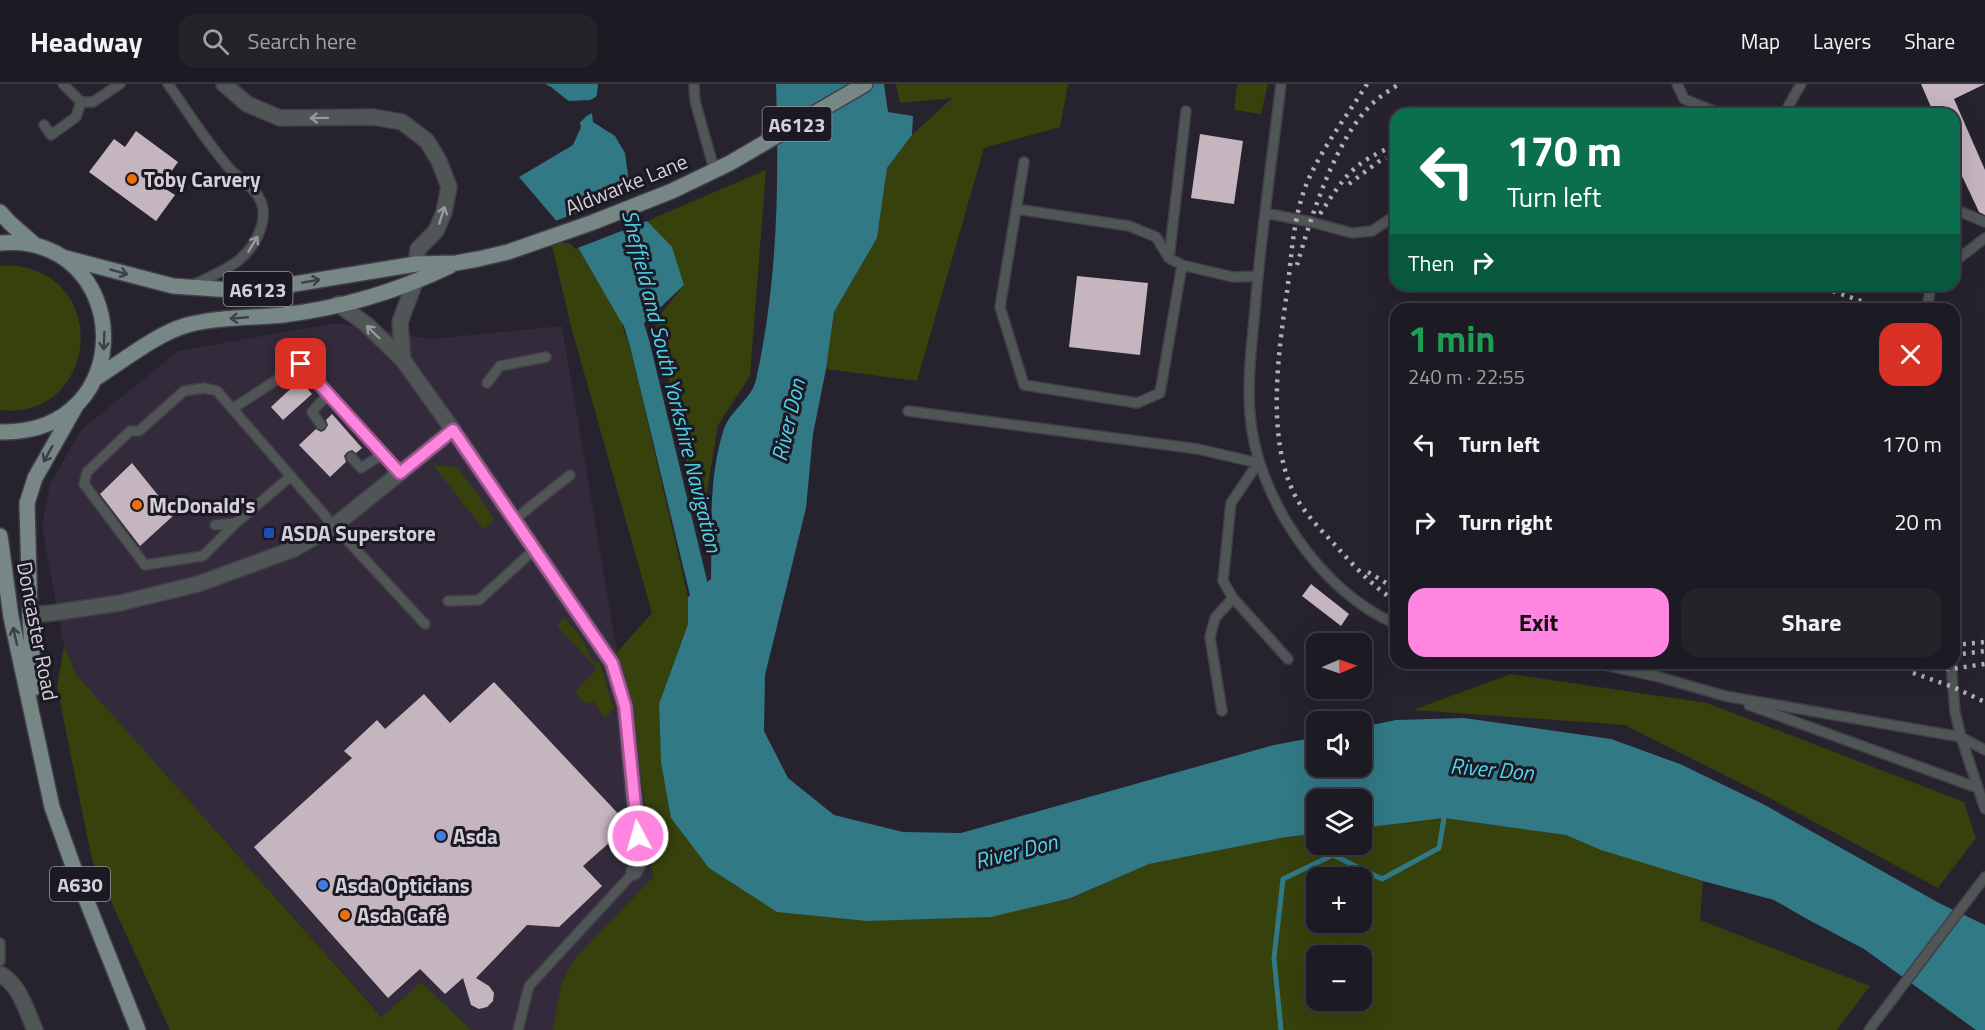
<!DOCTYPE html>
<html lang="en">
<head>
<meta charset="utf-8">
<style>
  :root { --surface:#1c1a22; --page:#25232a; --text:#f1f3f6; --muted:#a0a1a5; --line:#3a3840; --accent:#fe85e0 }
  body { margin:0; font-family:"Titillium Web",sans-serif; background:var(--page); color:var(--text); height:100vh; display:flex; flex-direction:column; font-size:22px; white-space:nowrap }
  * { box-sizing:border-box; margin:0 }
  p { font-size:20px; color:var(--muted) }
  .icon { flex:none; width:33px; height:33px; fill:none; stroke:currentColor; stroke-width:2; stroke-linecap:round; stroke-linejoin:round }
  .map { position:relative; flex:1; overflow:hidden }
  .sheet { position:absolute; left:1390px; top:219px; width:570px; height:366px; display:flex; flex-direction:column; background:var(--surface); border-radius:18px; box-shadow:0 6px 24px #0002,0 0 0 2px var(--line) }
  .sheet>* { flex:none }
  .hud { position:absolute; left:1390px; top:24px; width:570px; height:183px; border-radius:18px; box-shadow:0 6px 24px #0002,0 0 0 2px var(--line); background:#0b6e4f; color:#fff; overflow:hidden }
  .needle { width:39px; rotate:88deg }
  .fabs { position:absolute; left:1306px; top:549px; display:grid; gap:12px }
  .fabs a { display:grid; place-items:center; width:66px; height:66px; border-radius:12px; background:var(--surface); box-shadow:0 6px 24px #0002,0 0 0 2px var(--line); font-size:30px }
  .pin { position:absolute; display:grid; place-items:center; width:51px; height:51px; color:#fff; margin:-26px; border-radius:12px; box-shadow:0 3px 9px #0006 }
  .me { position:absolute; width:66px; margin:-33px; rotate:354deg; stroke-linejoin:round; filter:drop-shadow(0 0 4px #0008) }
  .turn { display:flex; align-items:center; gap:21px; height:126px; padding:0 18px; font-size:27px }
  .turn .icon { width:78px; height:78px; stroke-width:2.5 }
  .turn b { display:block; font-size:42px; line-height:51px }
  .then { display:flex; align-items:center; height:57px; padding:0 18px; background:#0003; gap:12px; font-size:22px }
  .round { display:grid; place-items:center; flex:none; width:63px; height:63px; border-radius:18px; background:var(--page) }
  .summary { display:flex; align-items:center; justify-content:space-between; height:102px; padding:0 18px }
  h1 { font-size:36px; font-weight:700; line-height:45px; color:#1e9e55 }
  .action { display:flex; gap:12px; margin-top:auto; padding:12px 18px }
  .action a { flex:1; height:69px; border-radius:18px; background:var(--accent); color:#111; font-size:24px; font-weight:700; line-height:69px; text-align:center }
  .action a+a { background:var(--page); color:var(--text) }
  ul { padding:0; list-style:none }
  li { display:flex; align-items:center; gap:18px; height:78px; padding:0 18px }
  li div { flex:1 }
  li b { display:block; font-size:22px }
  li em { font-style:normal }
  header { display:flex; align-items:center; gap:36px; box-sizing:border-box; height:84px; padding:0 30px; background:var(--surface); border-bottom:2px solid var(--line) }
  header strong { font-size:28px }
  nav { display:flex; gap:33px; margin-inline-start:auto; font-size:21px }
  .search { width:420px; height:54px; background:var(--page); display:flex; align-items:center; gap:15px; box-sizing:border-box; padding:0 21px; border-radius:18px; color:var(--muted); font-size:22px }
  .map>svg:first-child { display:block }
</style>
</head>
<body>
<header>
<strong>Headway</strong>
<div class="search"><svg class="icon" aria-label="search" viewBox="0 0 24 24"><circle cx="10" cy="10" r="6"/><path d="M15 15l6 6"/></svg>Search here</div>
<nav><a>Map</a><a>Layers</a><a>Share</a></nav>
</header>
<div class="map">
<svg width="1985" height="946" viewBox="0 0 1985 946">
  <rect width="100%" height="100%" fill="#26222e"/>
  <path fill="#332b3b" d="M335,239L431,255L562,242L617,568L632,616L653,793L574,875L561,900L553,946H471L456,934L383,933L75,590L64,562L42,443L50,400L81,346L178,267Z"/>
  <path fill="#37410c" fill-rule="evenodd" d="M896,0H1068L1060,43L984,64L917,297L826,285L834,228L877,154L887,84L912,51L952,14L900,19Z
    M1237,0H1268L1261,30L1234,26Z
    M766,86L750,292L718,341L701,445L656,236L684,201L647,137Z
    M551,158L576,160L621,238L632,270L688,513V540L659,620L661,678L1070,815L1149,780L1281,754L1317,749V760H1362V744L1444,734L1567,751L1703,797L1700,836L1870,902L1837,946H553L561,900L574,875L653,793L632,616L617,568L652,529L572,246ZM1317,794H1362V838H1317ZM1317,872H1362V916H1317Z
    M0,182C7,182 16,181 23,183C113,202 92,337 0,326Z
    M433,381L457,383L485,420L494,437L484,446Z
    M565,534L582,555L593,578H599L614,624L606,634L603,632L594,617L586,620L575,607L597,585L557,542Z
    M64,562L76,590L382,933L421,898L471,946H170L92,776L57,603Z
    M1511,590L1707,619L1964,718L1976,754L1938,804L1764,711L1625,641L1413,626Z"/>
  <path fill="#317985" d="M545,0H598L597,11L591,20L593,38L615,52L625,69L629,99L641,135L647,137L672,163L684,201L644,239L643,252L633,254L621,238L576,160L519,93L573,61L581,43L576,23L551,3Z
    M776,0H884L888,28L913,32L912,51L887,84L877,154L834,228L826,285L813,350L806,424L765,591L764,647L788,694L834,731L903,748L961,749L1274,661L1317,653V682H1362V643L1396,636L1464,634L1611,655L1680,680L1763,720L1939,819L1985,841V946H1976L1864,865L1807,835L1774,816L1703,797L1601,766L1566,751L1444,734L1362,744V716H1317V749L1281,754L1149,780L1071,814L991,833L867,837L777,828L709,784L671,734L661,678L659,620L688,540V513L711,495C712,445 708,393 724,345C730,327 752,314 756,296C778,196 779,101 776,0Z"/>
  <path fill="#26222e" d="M600,11L594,21L595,28L588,31L577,41L573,24L568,17L590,16Z
    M634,106L643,133L650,136L575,165L553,138Z"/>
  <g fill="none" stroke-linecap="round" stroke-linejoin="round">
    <path stroke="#317985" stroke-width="5" d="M1281,946L1274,874L1283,795L1333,771L1382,795L1439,764L1444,734"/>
    <path stroke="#317985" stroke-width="20" d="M630,227L640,261L705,531"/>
  </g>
  <path fill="#c4b5be" d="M1921,0H1985L1954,15L1985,86V131L1979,128L1954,75V30H1934Z
    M136,47L178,78L161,102L175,111L156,137L89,88L114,55L125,63Z
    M1200,50L1243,57L1234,120L1191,114Z
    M1077,192L1148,199L1140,271L1069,263Z
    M300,296L312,310L283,336L271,323Z
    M332,330L362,364L356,369L352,366L347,368L344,372L346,378L330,393L299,361L316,345L321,348L325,346L328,341L326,336Z
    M132,379L174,431L140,462L100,410Z
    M1311,500L1349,530L1341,542L1302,512Z
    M494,598L627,739V743L583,782L602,802L559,843L527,841L476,894L489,902L494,909L493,917L487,923L479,925L471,921L463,894L445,910L420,885L388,914L254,763L352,674L344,667L377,636L385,645L424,610L450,639Z"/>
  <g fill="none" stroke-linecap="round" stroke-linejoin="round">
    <defs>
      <path id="lane" d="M63,0L81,18H93L120,0
        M168,0C188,28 207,59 230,85C239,95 253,102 259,114C264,122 264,131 262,140C252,177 224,186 193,201
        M694,0L695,17L714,85
        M1281,0C1272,75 1261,150 1255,225C1252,260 1247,295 1250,330C1256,412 1320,508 1396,540
        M1677,0L1684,15L1721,30
        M1784,30L1801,0
        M44,41L51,51L76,33L81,18
        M1024,78L1000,223L1024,301L1137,319L1160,309L1182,181
        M1016,125L1129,142L1156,153L1169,174L1182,181L1233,193L1258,192
        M1954,125L1985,138
        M1265,129L1311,138L1352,149L1372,147L1396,131
        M1169,174L1186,27
        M1954,178L1985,154
        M1927,225L1931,201
        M487,299L500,282L546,273
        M232,325L301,280L400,389
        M908,327L1198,365L1258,379L1231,419L1223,497L1233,514L1288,575
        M321,341L312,328L328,310
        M351,373L361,384L383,370
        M515,435L570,391
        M236,439L203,472L145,481L84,400L87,388L130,347H139L184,307L204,304L217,307L334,442L425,540
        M215,441L236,439L291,392
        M448,517L479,516L535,465
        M1595,579L1659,593L1725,612L1961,653L1985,666
        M1951,579L1955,628L1961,653L1985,725
        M1749,621L1978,704
        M1222,627L1210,553L1215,534L1233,514
        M0,859V877
        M518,946L529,902L634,788
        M1869,946L1985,793"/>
      <path id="street" d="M224,0L247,20L280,34L373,33L402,38L427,57L439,77L449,103L444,128L436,147L418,165L416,180
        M338,220L366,240L403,276L400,238L415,198
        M403,276L453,346L612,579L625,622L640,776L634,788
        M30,531L52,529L120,519L198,500L294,465L334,442L453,346
        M0,890C20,901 26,926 35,946"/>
      <path id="primary" d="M0,128L10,139L35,161
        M0,159C133,148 143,351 0,348
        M62,173L173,202L246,207L282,202L416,180L456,179L478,175L508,168L591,139L672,107L730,79L865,0
        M96,294C123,277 156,250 187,241C218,233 251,234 283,231C341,224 398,207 450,182
        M0,452L11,533L52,723L76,790L138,946
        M34,604L30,531L27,419L35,394L77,320"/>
    </defs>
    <use href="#lane" stroke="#423e49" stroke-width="12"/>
    <use href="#street" stroke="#423e49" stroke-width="18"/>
    <use href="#primary" stroke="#423e49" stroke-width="18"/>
    <use href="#lane" stroke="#4f5655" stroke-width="9"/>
    <use href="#street" stroke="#4f5655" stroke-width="15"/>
    <use href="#primary" stroke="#778786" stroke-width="15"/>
    <path stroke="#b2afb8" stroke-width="4.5" stroke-dasharray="3 6" stroke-linecap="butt" d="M1367,0C1348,30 1325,60 1310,92C1293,128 1292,170 1287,208C1278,271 1265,360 1298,417C1309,434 1323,448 1336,462C1354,482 1373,503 1396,517
      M1349,100L1378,78L1386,74
      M1320,130C1345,92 1352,79 1396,61
      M1297,181C1311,133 1336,53 1373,19C1380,12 1390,6 1399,0
      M1816,201L1883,225
      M1368,488L1396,505
      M1954,561L1985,558
      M1954,571L1985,567
      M1856,579L1951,585L1985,580
      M1913,589L1953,603L1985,618"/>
  </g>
  <defs><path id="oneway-shaft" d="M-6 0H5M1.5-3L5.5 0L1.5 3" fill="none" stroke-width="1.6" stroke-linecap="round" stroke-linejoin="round" transform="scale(1.5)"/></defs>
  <g stroke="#98999d">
    <use href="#oneway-shaft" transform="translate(319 34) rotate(179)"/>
    <use href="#oneway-shaft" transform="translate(442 131) rotate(-72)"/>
    <use href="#oneway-shaft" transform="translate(253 160) rotate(-59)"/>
    <use href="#oneway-shaft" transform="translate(373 248) rotate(-136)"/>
  </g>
  <g stroke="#3c4046">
    <use href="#oneway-shaft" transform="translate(119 188) rotate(16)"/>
    <use href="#oneway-shaft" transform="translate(311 197) rotate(-10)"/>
    <use href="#oneway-shaft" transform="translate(239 234) rotate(175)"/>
    <use href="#oneway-shaft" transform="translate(104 257) rotate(92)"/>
    <use href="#oneway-shaft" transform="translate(48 370) rotate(119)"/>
    <use href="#oneway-shaft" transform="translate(15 552) rotate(-103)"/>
  </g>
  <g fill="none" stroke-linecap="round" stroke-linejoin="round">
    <defs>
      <path id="route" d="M301,280L400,389L453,346L612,579L625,622L638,752"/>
    </defs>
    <use href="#route" stroke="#a55692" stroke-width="15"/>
    <use href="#route" stroke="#fe85e0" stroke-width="10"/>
  </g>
  <g fill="#e8710a" stroke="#1d1924" stroke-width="2">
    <circle cx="132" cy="95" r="6"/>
    <circle cx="137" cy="421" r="6"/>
    <circle cx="345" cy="831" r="6"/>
  </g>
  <rect fill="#1a4fb4" stroke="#1d1924" stroke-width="2" x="263" y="443" width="12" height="12" rx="3"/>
  <g fill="#3f7fe0" stroke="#1d1924" stroke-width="2">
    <circle cx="441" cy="752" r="6"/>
    <circle cx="323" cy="801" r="6"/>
  </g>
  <g text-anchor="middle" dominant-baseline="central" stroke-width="6" stroke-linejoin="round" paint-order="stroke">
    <g fill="#1d1924" stroke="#9c99a2" stroke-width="1.5">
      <rect x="762.5" y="23" width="69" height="34" rx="4.5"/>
      <rect x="223.5" y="188" width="69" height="34" rx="4.5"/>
      <rect x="50" y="783" width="60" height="34" rx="4.5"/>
    </g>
    <g font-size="20" font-weight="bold" fill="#d3d0d8">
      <text x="797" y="40">A6123</text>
      <text x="258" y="205">A6123</text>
      <text x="80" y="800">A630</text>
    </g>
    <g font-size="21" font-weight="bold" fill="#d3d0d8" stroke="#1d1924" text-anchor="start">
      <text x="144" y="95">Toby Carvery</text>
      <text x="149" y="421">McDonald's</text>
      <text x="281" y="449">ASDA Superstore</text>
      <text x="453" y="752">Asda</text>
      <text x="335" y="801">Asda Opticians</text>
      <text x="357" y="831">Asda Café</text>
    </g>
    <g font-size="21" fill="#d3d0d8" stroke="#1d1924">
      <text transform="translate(626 100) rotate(-22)">Aldwarke Lane</text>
      <text transform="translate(38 547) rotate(79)">Doncaster Road</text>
    </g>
    <g font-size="22" font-style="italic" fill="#4ad7ec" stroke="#1d1924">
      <text transform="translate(672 297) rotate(76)">Sheffield and South Yorkshire Navigation</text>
      <text transform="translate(788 336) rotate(-77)">River Don</text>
      <text transform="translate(1492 685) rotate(5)">River Don</text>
      <text transform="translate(1016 767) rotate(-14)">River Don</text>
    </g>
  </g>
</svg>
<div class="fabs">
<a><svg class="needle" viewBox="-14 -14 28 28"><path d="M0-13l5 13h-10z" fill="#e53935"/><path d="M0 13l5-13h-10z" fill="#a0a1a5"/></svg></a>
<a><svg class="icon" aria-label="sound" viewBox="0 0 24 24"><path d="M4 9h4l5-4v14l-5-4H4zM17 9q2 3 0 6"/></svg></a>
<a><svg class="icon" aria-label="layers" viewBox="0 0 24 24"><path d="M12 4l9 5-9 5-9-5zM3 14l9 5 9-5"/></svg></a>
<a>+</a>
<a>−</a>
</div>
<div class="pin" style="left:301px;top:280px;background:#d93025"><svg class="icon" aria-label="arrive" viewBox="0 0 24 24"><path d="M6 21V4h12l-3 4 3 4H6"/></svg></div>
<svg class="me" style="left:638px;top:752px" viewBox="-20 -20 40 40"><circle r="17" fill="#fe85e0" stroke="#fff" stroke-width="3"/><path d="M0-11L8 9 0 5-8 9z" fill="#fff"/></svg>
<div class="hud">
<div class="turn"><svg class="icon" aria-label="left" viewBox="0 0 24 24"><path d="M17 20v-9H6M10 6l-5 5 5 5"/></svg><div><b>170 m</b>Turn left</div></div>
<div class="then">Then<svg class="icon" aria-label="right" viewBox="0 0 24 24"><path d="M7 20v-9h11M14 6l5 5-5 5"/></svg></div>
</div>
<section class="sheet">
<div class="summary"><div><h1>1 min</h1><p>240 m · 22:55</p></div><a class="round" style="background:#d93025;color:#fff"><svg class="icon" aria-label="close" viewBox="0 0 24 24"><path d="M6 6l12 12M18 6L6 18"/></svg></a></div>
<ul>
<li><svg class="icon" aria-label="left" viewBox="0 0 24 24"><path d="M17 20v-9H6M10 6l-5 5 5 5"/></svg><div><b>Turn left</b></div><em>170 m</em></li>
<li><svg class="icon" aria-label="right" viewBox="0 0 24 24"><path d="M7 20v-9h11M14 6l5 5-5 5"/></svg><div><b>Turn right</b></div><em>20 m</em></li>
</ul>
<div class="action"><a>Exit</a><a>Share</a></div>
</section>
</div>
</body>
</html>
